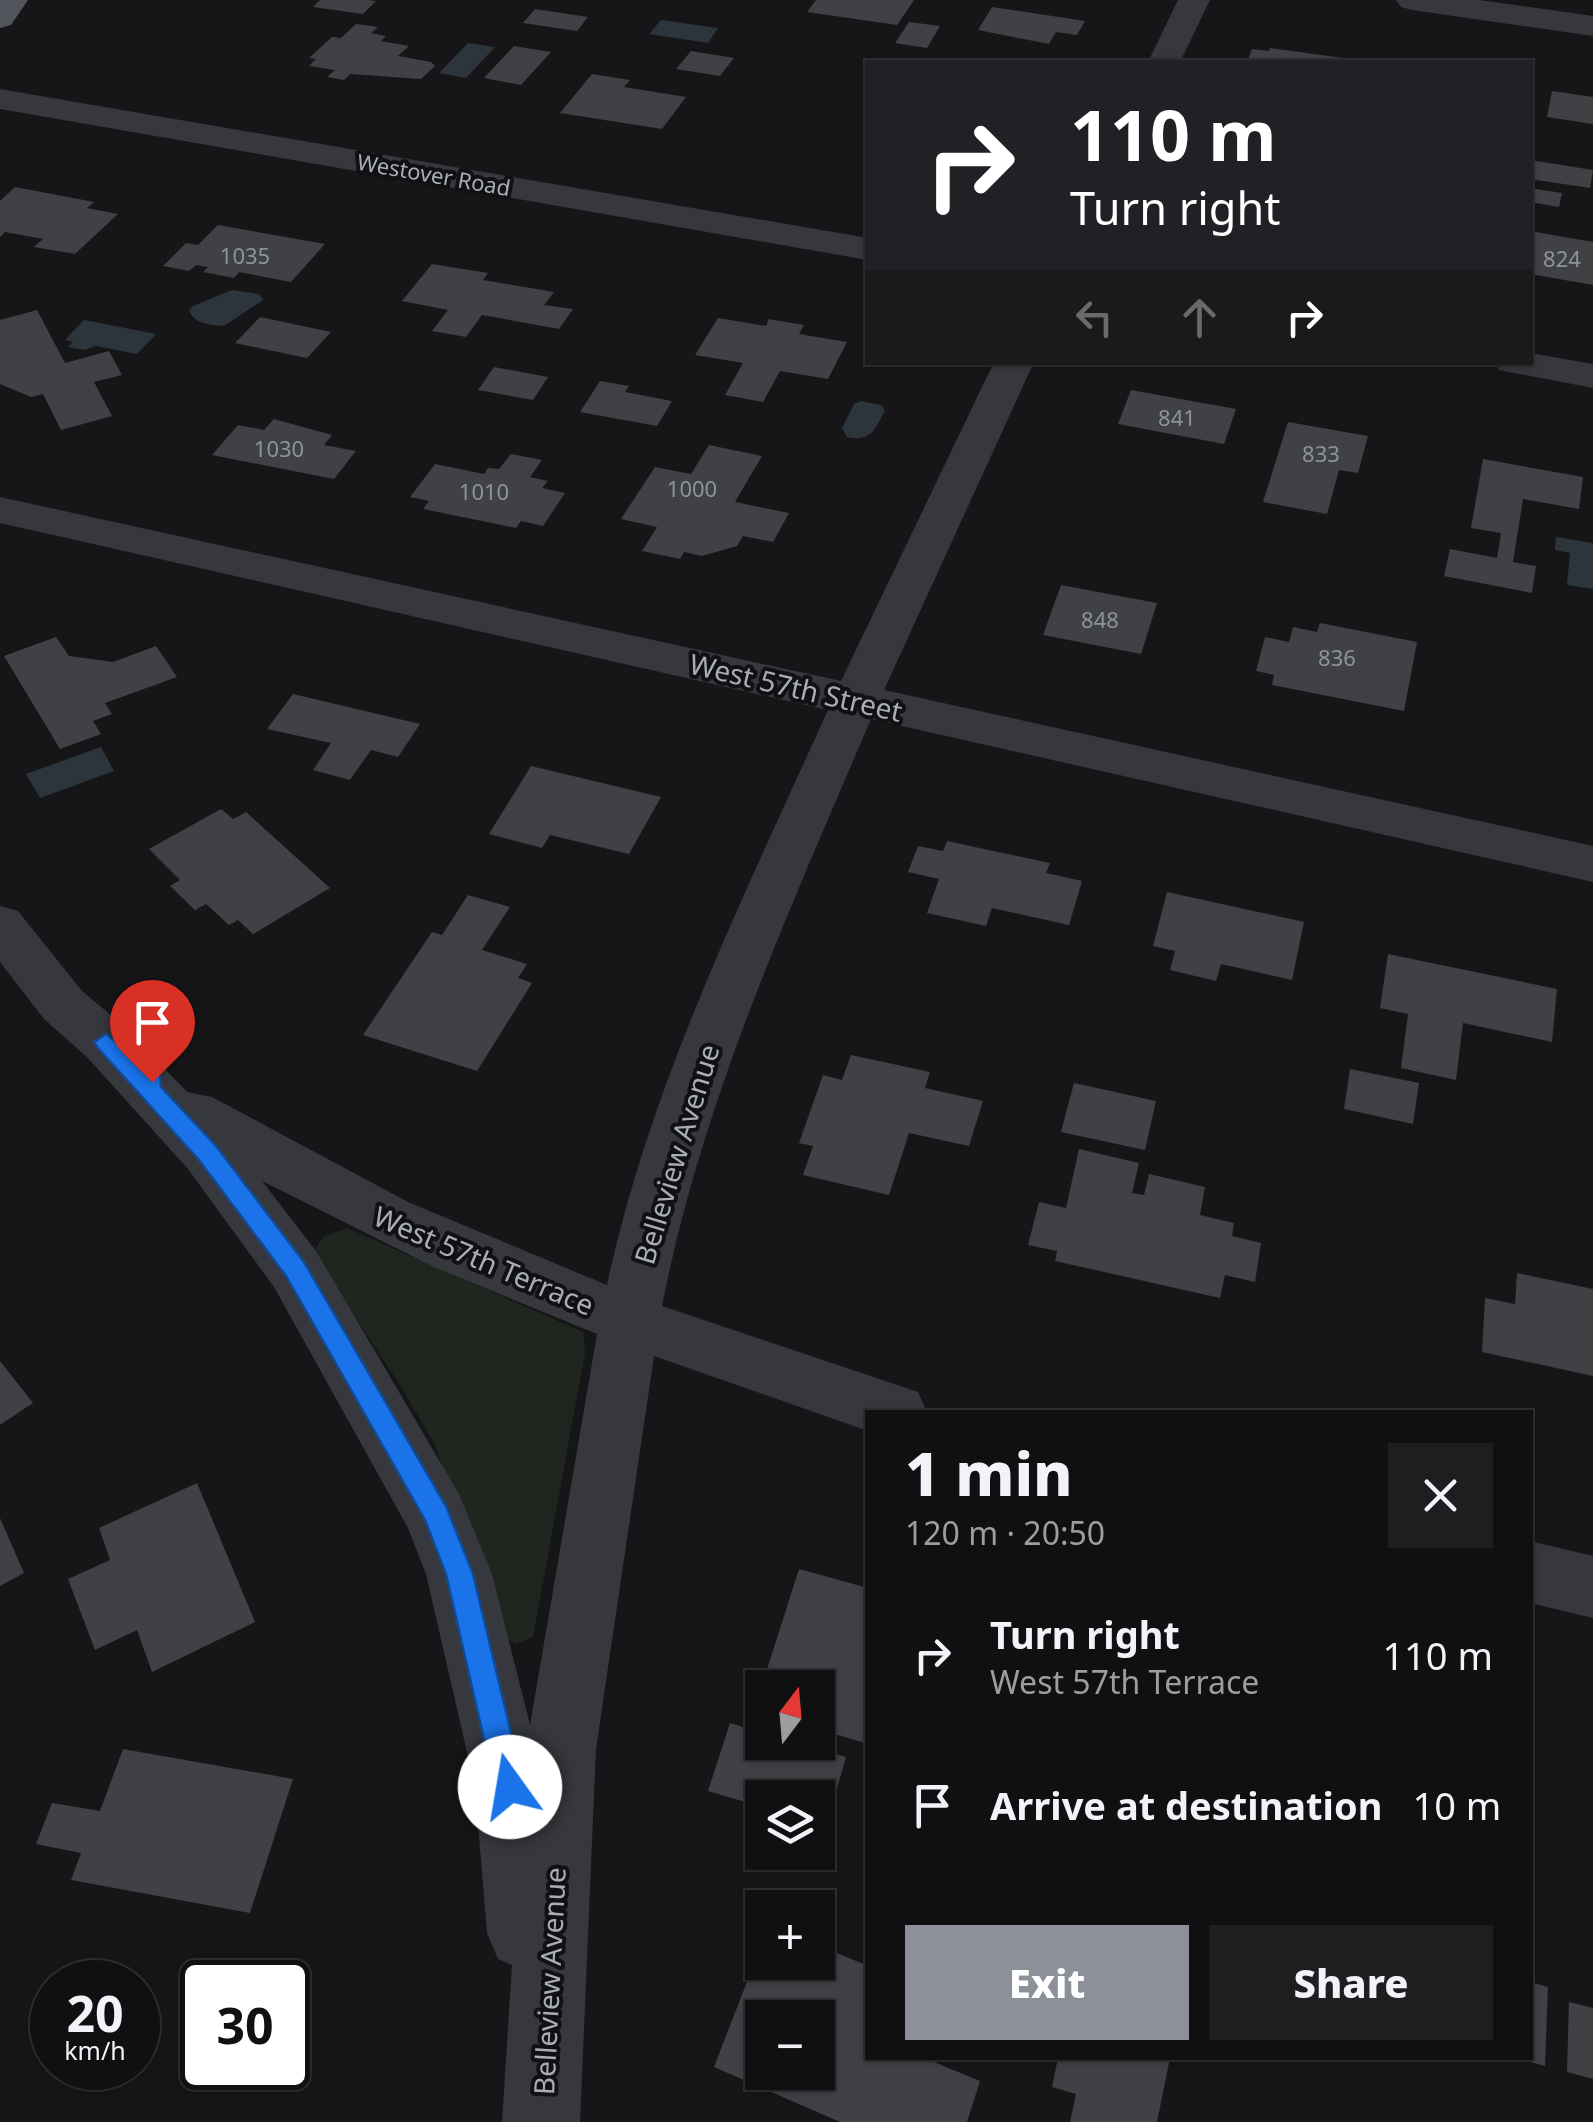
<!DOCTYPE html>
<html lang="en">
<head>
<meta charset="utf-8">
<style>
  :root { --surface:#101012; --page:#1e1e20; --text:#f1f3f6; --muted:#9c9d9f; --line:#303032; --accent:#8c9099 }
  body { margin:0; font-family:"Noto Sans",sans-serif; background:var(--page); color:var(--text); height:100vh; display:flex; flex-direction:column; font-size:38px; white-space:nowrap }
  * { box-sizing:border-box; margin:0 }
  p { font-size:32px; color:var(--muted) }
  .icon { flex:none; width:55px; height:55px; fill:none; stroke:currentColor; stroke-width:2; stroke-linecap:round; stroke-linejoin:round }
  .map { position:relative; flex:1; overflow:hidden }
  .drawer { position:absolute; left:865px; top:1410px; width:668px; height:650px; display:flex; flex-direction:column; background:var(--surface); border-radius:0px; box-shadow:0 2px 8px #0004,0 0 0 2px var(--line) }
  .drawer>* { flex:none }
  .banner { position:absolute; left:865px; top:60px; width:668px; height:305px; border-radius:0px; box-shadow:0 2px 8px #0004,0 0 0 2px var(--line); background:#202124; color:#fff; overflow:hidden }
  .needle { width:65px; rotate:16deg }
  .fabs { position:absolute; left:745px; top:1670px; display:grid; gap:20px }
  .fabs a { display:grid; place-items:center; width:90px; height:90px; border-radius:0px; background:var(--surface); box-shadow:0 2px 8px #0004,0 0 0 2px var(--line); font-size:50px }
  .speed { position:absolute; left:30px; top:1960px; display:flex; gap:20px; font-size:50px; font-weight:700; text-align:center }
  .speed>* { display:grid; place-content:center; width:130px; height:130px; border-radius:50%; background:var(--surface); box-shadow:0 2px 8px #0004,0 0 0 2px var(--line); line-height:1 }
  .speed small { font-size:25px; font-weight:400 }
  .speed .limit { border:5px solid #111; border-radius:15px; background:#fff; color:#111 }
  .pin { position:absolute; display:grid; place-items:center; width:85px; height:85px; color:#fff; margin:-102px -42px; border-radius:50% 50% 50% 0; rotate:-45deg; box-shadow:0 0 10px #0007 }
  .pin .icon { rotate:45deg }
  .me { position:absolute; width:110px; margin:-55px; rotate:347deg; stroke-linejoin:round; filter:drop-shadow(0 0 8px #0008) }
  .turn { display:flex; align-items:center; gap:35px; height:210px; padding:0 40px; font-size:45px }
  .turn .icon { width:130px; height:130px; stroke-width:2.5 }
  .turn b { display:block; font-size:70px; line-height:85px }
  .lanes { display:flex; align-items:center; height:95px; padding:0 40px; background:#0003; justify-content:center; gap:50px; direction:ltr }
  .lanes .off { opacity:.35 }
  .round { display:grid; place-items:center; flex:none; width:105px; height:105px; border-radius:0px; background:var(--page) }
  .head { display:flex; align-items:center; justify-content:space-between; height:170px; padding:0 40px }
  h1 { font-size:60px; font-weight:800; line-height:75px }
  .primary-button { display:flex; gap:20px; margin-top:auto; padding:20px 40px }
  .primary-button a { flex:1; height:115px; border-radius:0px; background:var(--accent); color:#fff; font-size:40px; font-weight:800; line-height:115px; text-align:center }
  .primary-button a+a { background:var(--page); color:var(--text) }
  ul { padding:0; list-style:none }
  li { display:flex; align-items:center; gap:30px; height:150px; padding:0 40px }
  li div { flex:1 }
  li b { display:block; font-size:38px }
  li em { font-style:normal }
  .map>svg:first-child { display:block }
</style>
</head>
<body>
<div class="map">
<svg width="1593" height="2122" viewBox="0 0 1593 2122">
  <rect width="100%" height="100%" fill="#161618"/>
  <path fill="#1e261f" d="M347,1228L583,1332L585,1353L533,1637L516,1644L501,1636L435,1445L400,1385L313,1253L323,1237Z"/>
  <path fill="#2c353c" d="M661,20L718,28L708,43L649,34Z
    M468,43L495,47L466,78L439,73Z
    M232,290L259,294L263,300L224,326C210,325 194,324 189,310L193,306Z
    M84,320L156,334L137,354L96,346L84,350L68,347L73,342L65,340Z
    M861,401L881,405L885,410C875,430 871,442 847,437L842,428L854,404Z
    M1556,537L1593,543V589L1567,585L1570,553L1555,550Z
    M101,747L114,771L40,798L26,774Z"/>
  <path fill="#404145" fill-rule="evenodd" d="M320,0H367L376,1L363,14L313,7Z
    M816,0H914L897,25L807,12Z
    M992,7L1085,21L1077,35L1056,32L1049,44L978,30Z
    M535,9L588,17L577,31L523,23Z
    M909,22L940,26L927,48L895,43Z
    M356,24L378,27L371,33L386,36L381,41L409,46L398,56L431,62L435,66L421,79L350,74L344,80L327,77L335,70L309,66L316,59L309,58L332,37L341,38Z
    M514,46L551,52L521,85L484,78Z
    M1270,48L1343,58L1342,62H1247L1252,49L1269,51Z
    M691,51L734,58L720,76L676,69Z
    M592,74L630,80L624,87L686,97L662,129L560,113Z
    M1552,91L1593,97V124L1547,117Z
    M1530,160L1593,170L1590,188L1530,179Z
    M15,187L94,202L87,208L118,214L75,254L34,247L43,239L5,232L0,237V201Z
    M1530,188L1562,193L1559,207L1530,202Z
    M218,225L325,244L291,282L239,272L234,278L203,272L208,267L196,265L189,271L163,266L186,243L198,245Z
    M1530,231L1593,242V285L1530,274Z
    M432,264L488,273L483,280L554,292L544,305L573,309L559,329L482,315L466,337L432,331L448,310L402,301Z
    M37,310L65,363L109,351L122,375L94,382L112,416L61,430L43,394L31,397L0,384V320Z
    M260,317L331,332L307,358L235,343Z
    M718,318L766,326L769,319L804,325L799,334L847,342L828,379L780,371L763,402L725,395L743,363L695,355Z
    M494,367L548,377L533,400L478,390Z
    M600,381L629,386L625,392L672,401L657,426L580,412Z
    M1131,390L1236,409L1224,444L1118,424Z
    M274,419L332,435L324,445L356,451L334,479L212,455L238,425L264,430Z
    M1288,422L1368,436L1358,473L1339,470L1327,514L1263,502Z
    M709,445L762,456L735,502L789,513L773,542L743,536L737,546L702,556L684,552L680,559L642,551L657,527L621,519L655,467L691,474Z
    M511,454L542,460L530,477L548,481L542,488L565,493L543,526L521,521L516,528L423,509L429,501L410,497L435,464L484,474L488,468L499,469Z
    M1483,459L1583,477L1579,509L1523,499L1513,562L1536,566L1532,593L1444,576L1450,549L1497,558L1501,533L1471,528Z
    M1061,585L1157,603L1141,654L1043,635Z
    M1320,623L1417,642L1404,711L1272,685L1274,675L1256,671L1265,637L1289,642L1293,627L1317,632Z
    M56,637L69,656L113,662L156,646L177,677L105,703L112,714L93,721L101,734L60,749L4,656Z
    M293,694L420,724L398,757L371,750L350,780L313,770L331,743L267,729Z
    M531,766L661,797L629,854L550,835L542,848L489,834Z
    M221,809L233,819L246,812L330,888L253,934L238,920L229,925L206,904L195,910L170,886L180,880L149,849Z
    M947,841L1050,863L1046,873L1082,881L1069,925L992,908L986,926L927,913L939,879L908,872L918,846L943,851Z
    M1167,892L1304,922L1292,980L1221,964L1216,981L1170,970L1175,951L1153,946Z
    M468,895L510,907L482,950L527,964L518,978L532,983L477,1071L363,1035L432,932L442,935Z
    M1388,954L1557,989L1552,1042L1463,1023L1456,1080L1401,1068L1408,1014L1380,1008Z
    M851,1055L930,1072L925,1088L983,1101L969,1146L909,1133L889,1195L803,1175L813,1146L799,1143L823,1075L842,1080Z
    M1350,1069L1419,1083L1413,1124L1344,1109Z
    M1074,1083L1156,1101L1145,1150L1061,1132Z
    M1079,1149L1139,1163L1132,1193L1144,1195L1149,1174L1205,1187L1200,1215L1234,1223L1232,1236L1261,1243L1255,1282L1225,1275L1220,1298L1055,1261L1057,1251L1028,1245L1039,1202L1066,1208Z
    M1517,1273L1593,1289V1376L1482,1352L1485,1298L1515,1304Z
    M0,1361L33,1403L0,1425Z
    M197,1483L255,1622L152,1672L137,1630L95,1650L68,1579L110,1560L99,1528Z
    M0,1518L24,1573L0,1586Z
    M799,1569L868,1588V1744L818,1729V1688H762V1713L754,1710Z
    M730,1723L762,1733V1742H795L846,1757L826,1827L818,1824V1798H762V1807L708,1791Z
    M123,1749L293,1779L250,1913L71,1880L81,1853L36,1844L52,1803L100,1811Z
    M762,1943V1962H818V1945L868,1966V2058H935L934,2062L980,2081L967,2122H840L714,2067ZM762,2018H818V2072H762Z
    M1530,1982L1548,1987L1545,2066L1519,2059L1530,2058Z
    M1569,2002L1593,2008V2079L1567,2072Z
    M1058,2058H1170L1157,2122H1070L1076,2094L1052,2087Z"/>
  <g fill="none" stroke-linecap="round" stroke-linejoin="round">
    <path fill="#37383d" fill-rule="evenodd" d="M1178,0H1210L1180,62H1148Z
      M1396,0H1479L1593,16V36L1412,10L1401,7Z
      M0,89L868,238V260L0,109Z
      M1530,353L1593,364V388L1499,370L1494,362H1530Z
      M994,362H1034L884,690L1593,846V882L871,719C789,911 702,1101 662,1306L918,1392L927,1412H868V1431L654,1356L596,1749L580,2122H502L512,1965L498,1959L487,1933L475,1787L426,1574L408,1528L274,1287L188,1169L87,1057L44,1019L0,962V906L18,911L82,991L125,1027L187,1092L212,1097L408,1202L607,1285C650,1084 744,896 828,710L0,523V497L841,681ZM262,1181L434,1267L597,1334L530,1725L492,1574L459,1494L316,1251Z
      M1530,1541L1593,1556V1618L1530,1603Z"/>
    <path fill="#53555c" fill-rule="evenodd" d="M0,0H28L11,25L0,28Z"/>
  </g>
  <path fill="#1a73e8" stroke="#114b97" stroke-width="2.5" d="M106,1034L160,1076L161,1087L216,1146L304,1262L446,1506L473,1574L524,1787L520,1798L510,1802L499,1798L495,1787L446,1574L425,1520L286,1276L199,1160L98,1048L94,1042Z"/>
  <g text-anchor="middle" dominant-baseline="central" stroke-width="8" stroke-linejoin="round" paint-order="stroke">
    <g font-size="22" fill="#a8adb8" stroke="#111113">
      <text transform="translate(434 174) rotate(10)">Westover Road</text>
    </g>
    <g font-size="22" fill="#8e929b">
      <text x="245" y="255">1035</text>
      <text x="1562" y="258">824</text>
      <text x="1177" y="417">841</text>
      <text x="279" y="448">1030</text>
      <text x="1321" y="453">833</text>
      <text x="692" y="488">1000</text>
      <text x="484" y="491">1010</text>
      <text x="1100" y="619">848</text>
      <text x="1337" y="657">836</text>
    </g>
    <g font-size="28" fill="#a8adb8" stroke="#111113">
      <text transform="translate(796 687) rotate(13)">West 57th Street</text>
      <text transform="translate(676 1154) rotate(-73)">Belleview Avenue</text>
      <text transform="translate(484 1260) rotate(23)">West 57th Terrace</text>
      <text transform="translate(549 1981) rotate(-87)">Belleview Avenue</text>
    </g>
  </g>
</svg>
<div class="fabs">
<a><svg class="needle" viewBox="-14 -14 28 28"><path d="M0-13l5 13h-10z" fill="#e53935"/><path d="M0 13l5-13h-10z" fill="#9c9d9f"/></svg></a>
<a><svg class="icon" aria-label="layers" viewBox="0 0 24 24"><path d="M12 4l9 5-9 5-9-5zM3 14l9 5 9-5"/></svg></a>
<a>+</a>
<a>−</a>
</div>
<div class="speed"><div>20<small>km/h</small></div><div class="limit">30</div></div>
<div class="pin" style="left:152px;top:1082px;background:#d93025"><svg class="icon" aria-label="arrive" viewBox="0 0 24 24"><path d="M6 21V4h12l-3 4 3 4H6"/></svg></div>
<svg class="me" style="left:510px;top:1787px" viewBox="-20 -20 40 40"><circle r="19" fill="#fff"/><path d="M0-13L10 11 0 6-10 11z" fill="#1a73e8"/></svg>
<div class="banner">
<div class="turn"><svg class="icon" aria-label="right" viewBox="0 0 24 24"><path d="M7 20v-9h11M14 6l5 5-5 5"/></svg><div><b>110 m</b>Turn right</div></div>
<div class="lanes"><svg class="icon off" aria-label="left" viewBox="0 0 24 24"><path d="M17 20v-9H6M10 6l-5 5 5 5"/></svg><svg class="icon off" aria-label="ahead" viewBox="0 0 24 24"><path d="M12 20V5M6 11l6-6 6 6"/></svg><svg class="icon" aria-label="right" viewBox="0 0 24 24"><path d="M7 20v-9h11M14 6l5 5-5 5"/></svg></div>
</div>
<section class="drawer">
<div class="head"><div><h1>1 min</h1><p>120 m · 20:50</p></div><a class="round"><svg class="icon" aria-label="close" viewBox="0 0 24 24"><path d="M6 6l12 12M18 6L6 18"/></svg></a></div>
<ul>
<li><svg class="icon" aria-label="right" viewBox="0 0 24 24"><path d="M7 20v-9h11M14 6l5 5-5 5"/></svg><div><b>Turn right</b><p>West 57th Terrace</p></div><em>110 m</em></li>
<li><svg class="icon" aria-label="arrive" viewBox="0 0 24 24"><path d="M6 21V4h12l-3 4 3 4H6"/></svg><div><b>Arrive at destination</b></div><em>10 m</em></li>
</ul>
<div class="primary-button"><a>Exit</a><a>Share</a></div>
</section>
</div>
</body>
</html>
